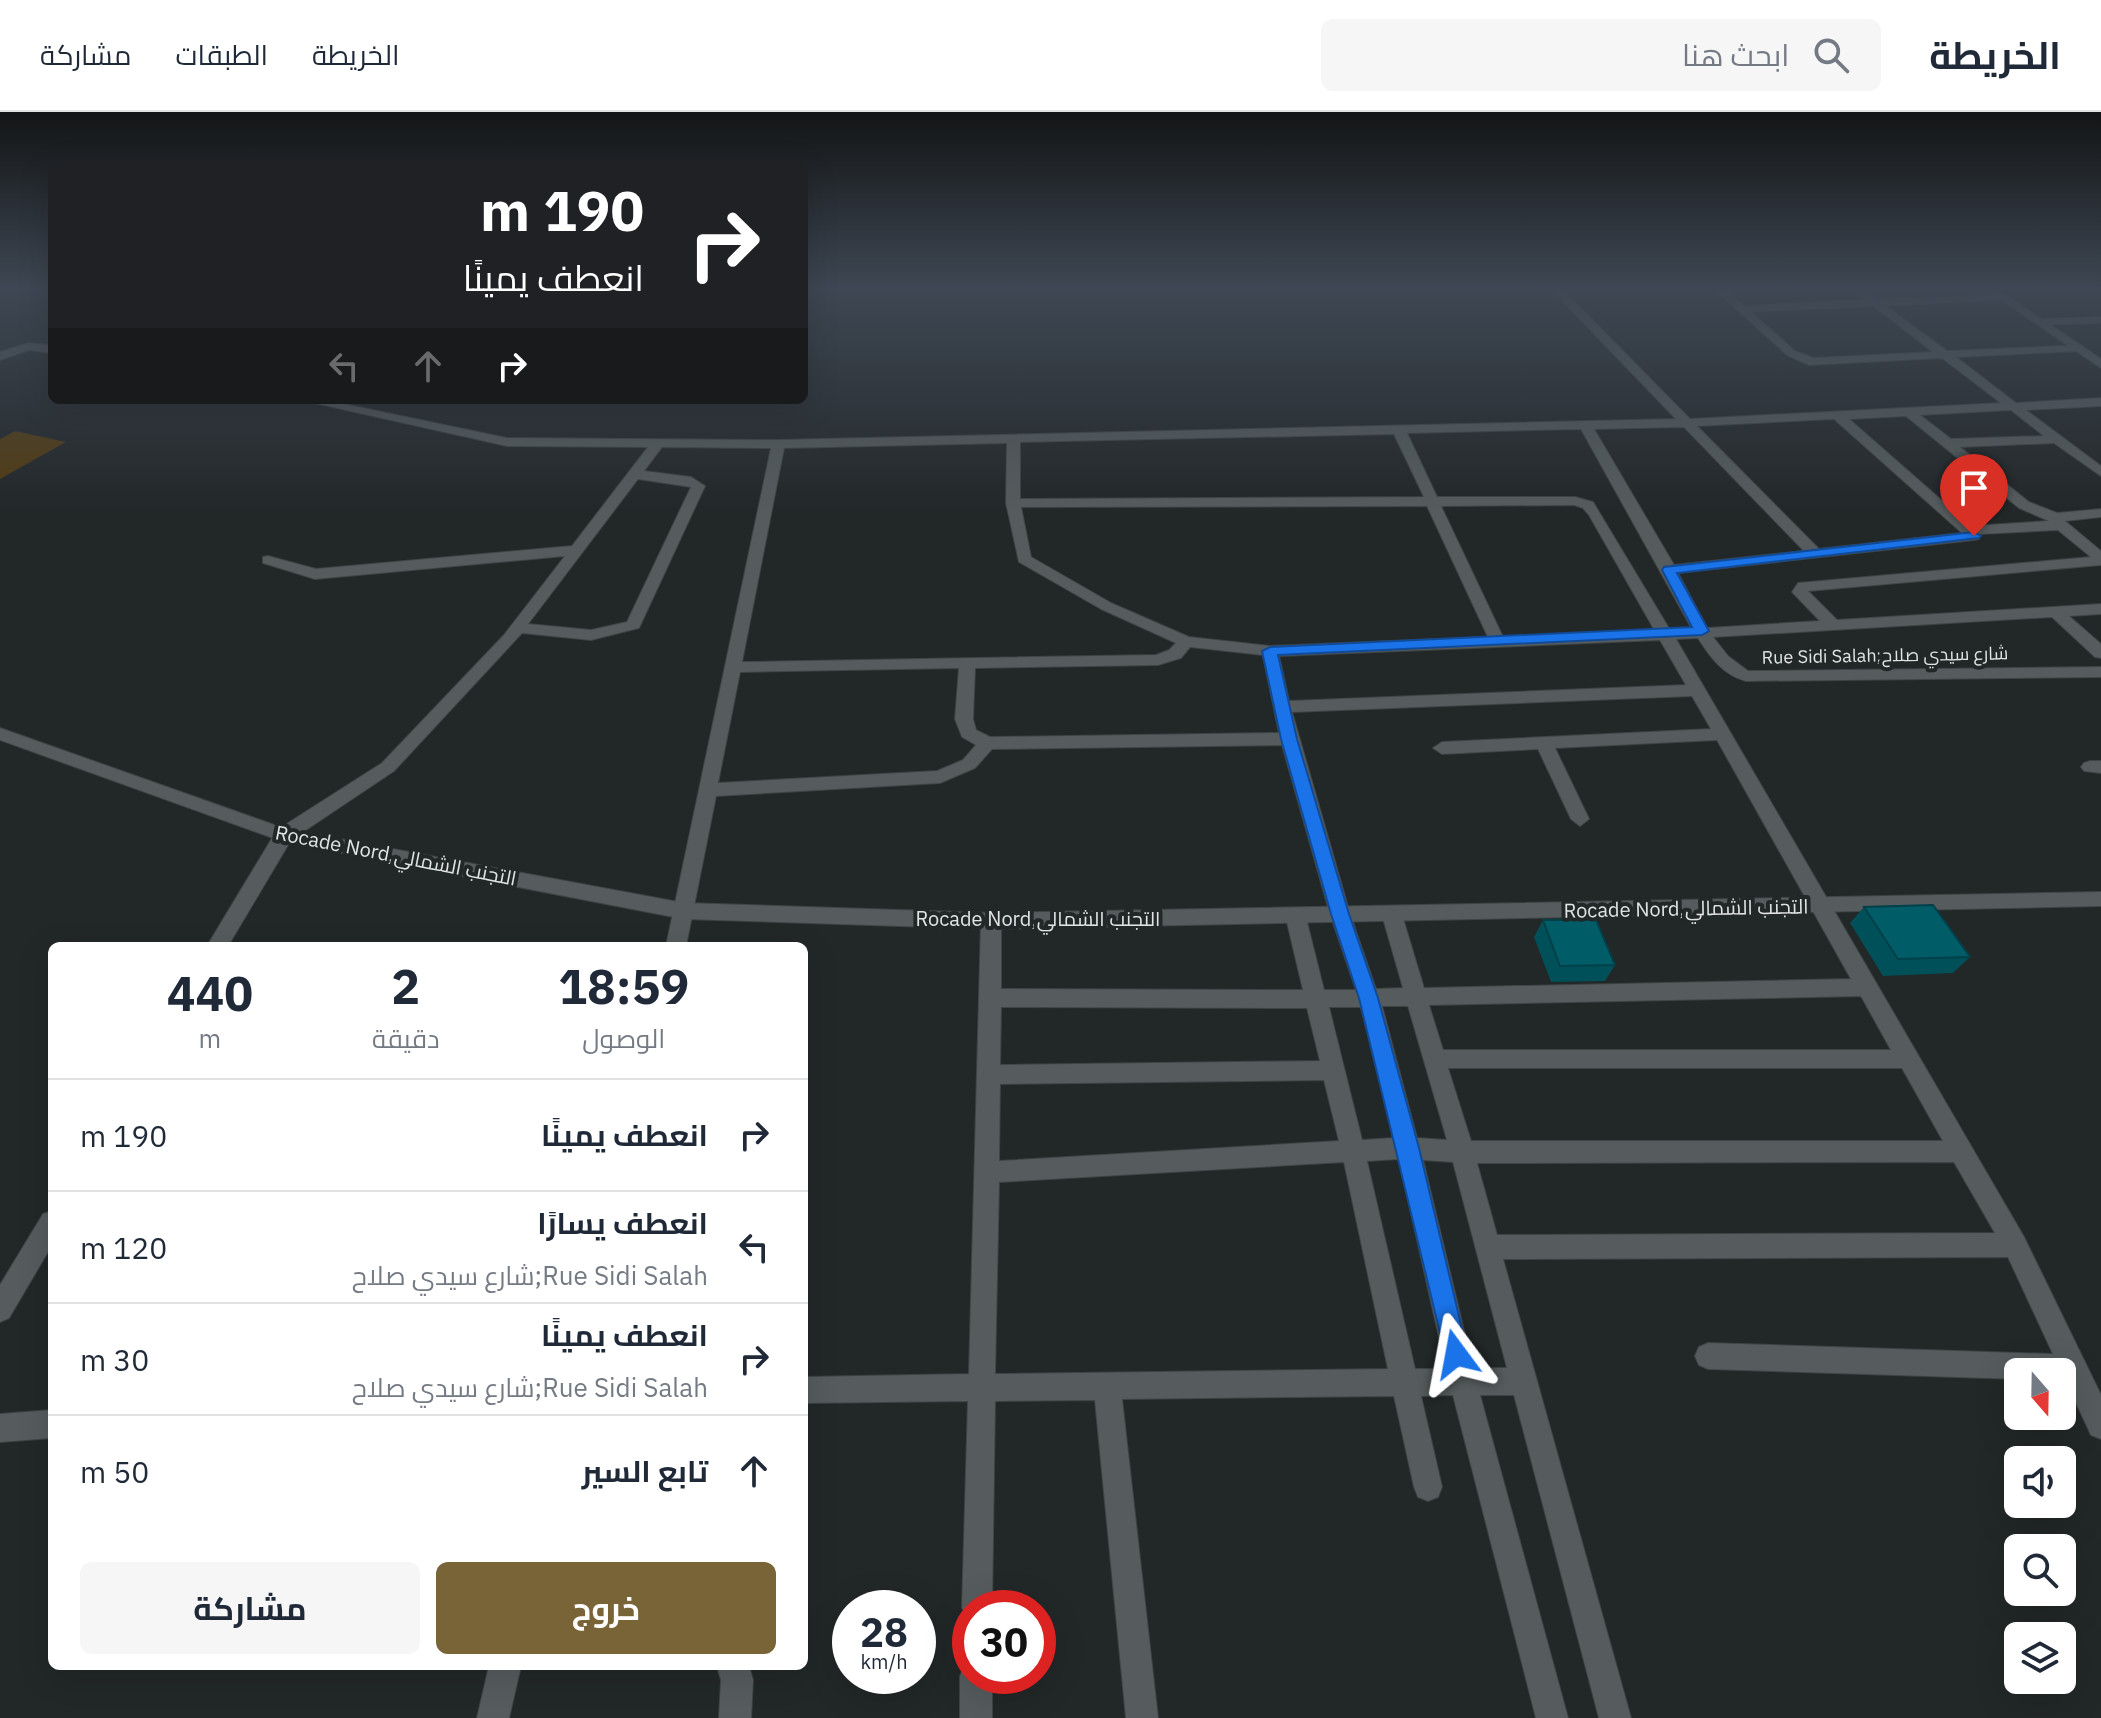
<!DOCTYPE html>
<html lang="ar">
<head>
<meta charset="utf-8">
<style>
  :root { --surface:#fff; --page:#f6f6f7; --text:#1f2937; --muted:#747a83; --line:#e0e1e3; --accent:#796437 }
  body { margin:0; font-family:"IBM Plex Sans",Cairo,sans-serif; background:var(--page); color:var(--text); direction:rtl; height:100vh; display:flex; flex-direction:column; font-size:30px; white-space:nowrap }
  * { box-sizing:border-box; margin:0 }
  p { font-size:26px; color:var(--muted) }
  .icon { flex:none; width:44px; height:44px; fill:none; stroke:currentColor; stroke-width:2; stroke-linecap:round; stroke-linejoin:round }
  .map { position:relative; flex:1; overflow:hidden; direction:ltr }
  .panel { position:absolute; left:48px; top:830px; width:760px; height:728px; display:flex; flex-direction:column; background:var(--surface); border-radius:12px; box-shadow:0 8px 32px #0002; direction:rtl }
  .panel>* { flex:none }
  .guide { position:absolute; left:48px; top:48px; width:760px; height:244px; border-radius:12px; box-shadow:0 8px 32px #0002; direction:rtl; background:#202124; color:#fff; overflow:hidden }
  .needle { width:52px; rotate:160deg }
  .fabs { position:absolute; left:2004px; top:1246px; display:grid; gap:16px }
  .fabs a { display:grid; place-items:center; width:72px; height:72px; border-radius:12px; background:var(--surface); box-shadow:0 8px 32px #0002; font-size:40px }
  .speed { position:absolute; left:832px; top:1478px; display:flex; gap:16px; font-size:40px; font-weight:700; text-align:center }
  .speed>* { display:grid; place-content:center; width:104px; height:104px; border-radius:50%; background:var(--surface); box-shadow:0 8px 32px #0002; line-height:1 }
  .speed small { font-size:20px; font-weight:400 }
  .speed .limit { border:12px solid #d22; background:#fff; color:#111 }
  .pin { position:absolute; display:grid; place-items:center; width:68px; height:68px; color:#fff; margin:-82px -34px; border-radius:50% 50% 50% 0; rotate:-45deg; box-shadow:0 0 8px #0007 }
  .pin .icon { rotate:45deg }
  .me { position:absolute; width:88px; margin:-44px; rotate:347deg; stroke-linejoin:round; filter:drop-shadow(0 0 6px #0008) }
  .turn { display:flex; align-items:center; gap:28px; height:168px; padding:0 32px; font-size:36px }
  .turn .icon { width:104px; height:104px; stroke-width:2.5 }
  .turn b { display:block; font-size:56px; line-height:68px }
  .lanes { display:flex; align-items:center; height:76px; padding:0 32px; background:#0003; justify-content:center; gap:40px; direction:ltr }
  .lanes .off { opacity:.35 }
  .eta { display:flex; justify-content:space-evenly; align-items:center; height:136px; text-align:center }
  .eta b { font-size:48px; font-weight:700; line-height:56px }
  .primary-button { display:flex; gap:16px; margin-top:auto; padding:16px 32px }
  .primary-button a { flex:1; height:92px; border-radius:12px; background:var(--accent); color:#fff; font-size:32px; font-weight:700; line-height:92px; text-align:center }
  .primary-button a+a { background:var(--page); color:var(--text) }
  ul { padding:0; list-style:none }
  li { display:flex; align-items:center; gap:24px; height:112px; padding:0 32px; border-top:2px solid var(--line) }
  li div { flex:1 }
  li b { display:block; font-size:30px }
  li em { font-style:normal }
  header { display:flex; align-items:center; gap:48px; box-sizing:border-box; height:112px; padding:0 40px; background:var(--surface); border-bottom:2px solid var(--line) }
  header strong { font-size:38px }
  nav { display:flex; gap:44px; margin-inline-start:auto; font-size:28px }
  .search { width:560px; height:72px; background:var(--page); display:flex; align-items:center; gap:20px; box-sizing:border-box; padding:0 28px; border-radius:12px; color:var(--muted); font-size:30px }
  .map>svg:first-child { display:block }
</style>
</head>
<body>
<header>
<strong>الخريطة</strong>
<div class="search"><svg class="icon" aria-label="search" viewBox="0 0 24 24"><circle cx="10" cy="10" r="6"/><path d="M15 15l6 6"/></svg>ابحث هنا</div>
<nav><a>الخريطة</a><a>الطبقات</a><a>مشاركة</a></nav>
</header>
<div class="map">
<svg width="2101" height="1606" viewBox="0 0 2101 1606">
  <rect width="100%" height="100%" fill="#222728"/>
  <path fill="#533c11" d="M15,319L66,330L0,367V327Z"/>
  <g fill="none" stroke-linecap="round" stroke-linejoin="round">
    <defs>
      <path id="street" d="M1551,177H1562L1690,307L2001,291L1942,246L1809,253L1787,243L1714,177H1725L1744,194L1865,188L1852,177H1863L1878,187L2005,183L2006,185L2001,188L1886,194L1947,239L2082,233V237L2078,239L1956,245L2016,291L2101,286V294L2026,298L2101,354V364L2054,331L1960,335L2029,390L2057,401L2101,397V405L2065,409L2101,439V453L1808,479L1837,508L2101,492V502L2069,504L2101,532V546L2095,545L2052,505L1713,525L1728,544L1748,559L2101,555V565L1746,569C1723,563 1710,545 1698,526L1676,527L2024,1125L2101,1283V1327L2091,1323L2066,1269H2062V1260H2018V1267L1708,1257L1699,1253L1695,1244L1699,1235L1708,1231L2053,1242L2008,1145L1503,1147L1631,1606H1599L1514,1283H1480L1568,1606H1536L1453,1283L1421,1284L1442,1375L1438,1385L1428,1389L1418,1385L1414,1375L1394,1284L1122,1287L1158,1606H1126L1095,1288L995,1289L992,1496H970V1508L962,1496L968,1289L804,1291V1265L969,1262L981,809L984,804H998L1001,809V877L1303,878L1285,802L1288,797H1302L1305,802L1324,878H1356L1330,802L1282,633L992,637L975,656L940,671L716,684L686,834H666L771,336L662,335L644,359L691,365L705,374L639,516L591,528L522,521L394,659L291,728L228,834H207L277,718L382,651L504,523L565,444L315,467L263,451V445L268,444L316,457L572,434L648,335L507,334L301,288H325L507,326L778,328L1676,307ZM1873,194L1933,240L1814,246L1795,239L1751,200ZM2011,298L2044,324L1951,327L1920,303ZM1906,304L2019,396L2049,409L1971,414L1849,307ZM1834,307L1962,421L1819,437L1697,314ZM1684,315L1804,439L1674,453L1594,317ZM1581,317L1692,517L1670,518L1593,390L1575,385H1437L1407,321ZM1394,322L1424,385L1020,387V330ZM1007,331L1006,391L1019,450L1101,497L1176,531L1169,538L1156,543L742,550L784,336ZM638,367L691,375L627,510L591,518L528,512ZM1574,393L1583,396L1589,403L1655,519L1503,525L1441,394ZM1427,394L1488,525L1270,534L1189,525L1111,491L1031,445L1021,395ZM2058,418L2091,445L1798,471L1792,480L1820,509L1707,516L1678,461L1974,428L1979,427L1980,422ZM1660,528L1686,573L1289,589L1279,544ZM1190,535L1263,543L1279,621L990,625L976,618L973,607L975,556L1158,553L1181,546ZM959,556L955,607L962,625L976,633L963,648L937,659L718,671L740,560ZM1692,584L1711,617L1442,630L1433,636L1442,642L1538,637L1571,707L1580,714L1589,707L1555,636L1717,628L1851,867L1424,876L1402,803L1399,798H1385L1382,803L1403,876L1376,877L1350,802L1292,600ZM1861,884L1891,938H1443L1429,893ZM1382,894H1408L1447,1028L1417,1026ZM1001,895L1307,896L1320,949L1000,953ZM1329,895H1361L1394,1026L1362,1028ZM1448,956H1902L1943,1029H1471ZM1324,968L1339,1029L999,1049L1000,972ZM1399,1047L1446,1257H1415L1367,1049ZM1423,1048L1453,1050L1507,1256H1473ZM1344,1050L1388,1257L995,1262L999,1070ZM1954,1050L1995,1121L1497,1123L1477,1051Z
        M2101,205V211L2039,213L2033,210L2039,207Z
        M28,231L52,233V241L29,238L0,248V240Z
        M2090,649H2101V661L2084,659L2081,655L2084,651Z
        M52,1099V1133L9,1206L0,1210V1173L43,1102Z
        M52,1298V1326L0,1330V1302Z
        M970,1551V1564H992V1606H960V1564L965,1553Z
        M489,1554H521L509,1606H477Z
        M717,1554H749L753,1568L751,1606H719L721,1568Z"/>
      <path id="secondary" d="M1985,177H1997L2101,247V256Z
        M0,616L286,717L684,791L991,801L2101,780V794L991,817L684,807L284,730L0,628Z"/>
    </defs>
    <use href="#street" stroke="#3e4344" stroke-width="2"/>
    <use href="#secondary" stroke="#3e4344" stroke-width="2"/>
    <use href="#street" fill="#565c5d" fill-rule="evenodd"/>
    <use href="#secondary" fill="#565c5d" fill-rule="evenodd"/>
  </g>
  <path fill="#005059" d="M1864,795L1970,845L1953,861L1883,864L1850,811Z
    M1543,808L1615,853L1605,869L1551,870L1534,825Z"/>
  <path fill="#005d68" stroke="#004149" stroke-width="2" d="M1933,793L1970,845L1898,847L1864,795Z
    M1543,808H1596L1615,853L1560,854Z"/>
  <linearGradient id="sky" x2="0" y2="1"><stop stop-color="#131516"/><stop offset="0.44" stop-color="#3e4753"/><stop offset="1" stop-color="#3e4753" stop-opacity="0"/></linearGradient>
  <rect width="2101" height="402" fill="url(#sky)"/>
  <path fill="#1a73e8" stroke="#114b97" stroke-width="2" d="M1974,420L1981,424L1979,426L1677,461L1709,519L1702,523L1278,543L1297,627L1349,802L1378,886L1419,1036L1468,1242L1465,1250L1456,1254L1447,1250L1359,886L1331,802L1281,627L1262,539L1270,535L1692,515L1662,458L1664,455Z"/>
  <g text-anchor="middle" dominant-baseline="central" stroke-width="8" stroke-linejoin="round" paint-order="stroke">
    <g font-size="18" fill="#e1e4e5" stroke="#222728">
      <text transform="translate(1885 543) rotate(-1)">Rue Sidi Salah;شارع سيدي صلاح</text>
    </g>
    <g font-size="20" fill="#e1e4e5" stroke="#222728">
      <text transform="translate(396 743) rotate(11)">Rocade Nord,التجنب الشمالي</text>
      <text transform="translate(1686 796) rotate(-1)">Rocade Nord,التجنب الشمالي</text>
      <text x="1038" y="806">Rocade Nord,التجنب الشمالي</text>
    </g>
  </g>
</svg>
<div class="fabs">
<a><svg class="needle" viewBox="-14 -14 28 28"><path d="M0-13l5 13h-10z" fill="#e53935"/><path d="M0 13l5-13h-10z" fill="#747a83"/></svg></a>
<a><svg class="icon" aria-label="sound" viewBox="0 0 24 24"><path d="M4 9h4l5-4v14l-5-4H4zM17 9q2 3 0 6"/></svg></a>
<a><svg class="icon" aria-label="search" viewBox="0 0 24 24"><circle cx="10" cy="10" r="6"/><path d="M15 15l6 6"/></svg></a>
<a><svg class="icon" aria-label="layers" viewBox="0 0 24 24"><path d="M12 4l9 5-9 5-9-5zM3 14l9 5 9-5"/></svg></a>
</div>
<div class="speed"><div>28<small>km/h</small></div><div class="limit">30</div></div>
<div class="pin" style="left:1974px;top:424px;background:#d93025"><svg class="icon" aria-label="arrive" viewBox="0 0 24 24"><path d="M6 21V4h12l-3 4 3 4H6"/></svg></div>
<svg class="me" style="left:1456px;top:1242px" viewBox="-20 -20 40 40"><path d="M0-17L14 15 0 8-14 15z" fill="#1a73e8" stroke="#fff" stroke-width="4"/></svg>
<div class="guide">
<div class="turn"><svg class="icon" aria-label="right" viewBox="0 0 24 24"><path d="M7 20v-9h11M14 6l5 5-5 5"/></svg><div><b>190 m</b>انعطف يمينًا</div></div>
<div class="lanes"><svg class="icon off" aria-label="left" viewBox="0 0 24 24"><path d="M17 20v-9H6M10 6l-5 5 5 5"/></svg><svg class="icon off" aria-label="ahead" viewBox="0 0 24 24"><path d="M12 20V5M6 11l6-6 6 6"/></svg><svg class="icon" aria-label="right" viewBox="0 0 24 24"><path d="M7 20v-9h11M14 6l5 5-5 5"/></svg></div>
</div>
<section class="panel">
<div class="eta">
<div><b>18:59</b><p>الوصول</p></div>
<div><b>2</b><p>دقيقة</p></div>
<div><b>440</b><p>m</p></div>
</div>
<ul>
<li><svg class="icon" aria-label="right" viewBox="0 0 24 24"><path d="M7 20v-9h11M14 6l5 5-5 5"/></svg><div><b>انعطف يمينًا</b></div><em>190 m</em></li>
<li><svg class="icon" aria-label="left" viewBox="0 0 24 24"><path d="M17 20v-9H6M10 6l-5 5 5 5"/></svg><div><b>انعطف يسارًا</b><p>Rue Sidi Salah;شارع سيدي صلاح</p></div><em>120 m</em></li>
<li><svg class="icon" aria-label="right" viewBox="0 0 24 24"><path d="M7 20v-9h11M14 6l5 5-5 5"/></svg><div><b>انعطف يمينًا</b><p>Rue Sidi Salah;شارع سيدي صلاح</p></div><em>30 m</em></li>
<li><svg class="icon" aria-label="ahead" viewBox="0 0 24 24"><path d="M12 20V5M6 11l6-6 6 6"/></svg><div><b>تابع السير</b></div><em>50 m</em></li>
</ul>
<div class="primary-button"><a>خروج</a><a>مشاركة</a></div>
</section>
</div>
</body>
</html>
